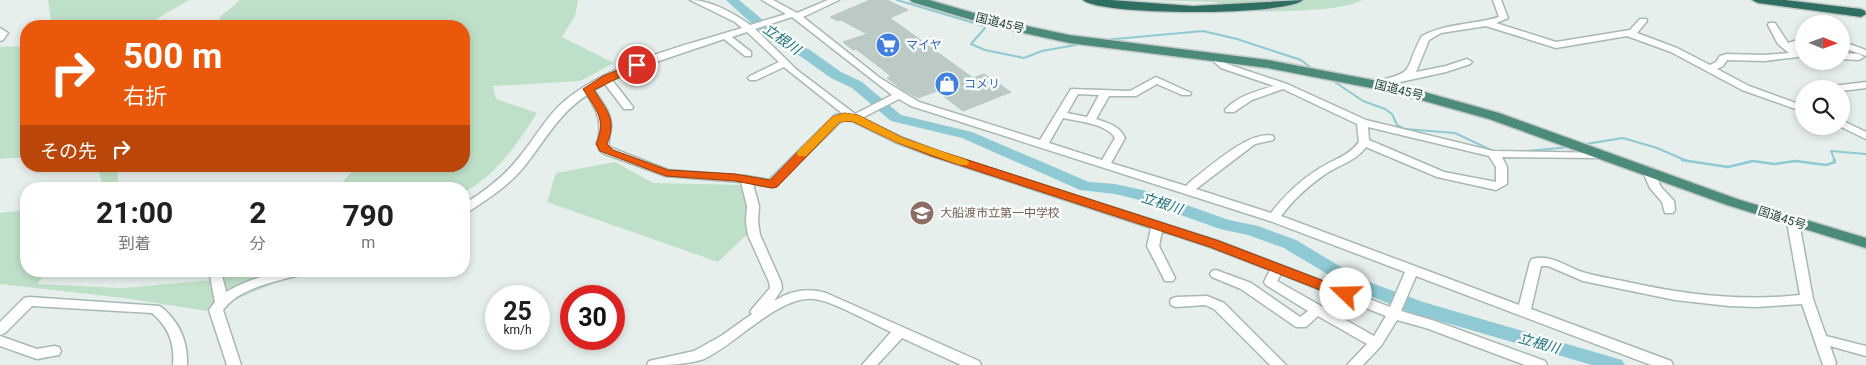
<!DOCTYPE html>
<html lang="ja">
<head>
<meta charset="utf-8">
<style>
  :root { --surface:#fff; --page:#f2f2f2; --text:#202124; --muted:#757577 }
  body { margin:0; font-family:Roboto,"Noto Sans JP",sans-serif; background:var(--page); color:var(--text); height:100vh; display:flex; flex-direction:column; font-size:19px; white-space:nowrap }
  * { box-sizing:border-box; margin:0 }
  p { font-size:16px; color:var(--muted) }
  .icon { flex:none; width:28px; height:28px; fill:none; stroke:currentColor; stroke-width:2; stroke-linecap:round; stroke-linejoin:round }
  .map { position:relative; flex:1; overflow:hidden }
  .drawer { position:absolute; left:20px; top:182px; width:450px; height:95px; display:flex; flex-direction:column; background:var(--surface); border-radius:20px; box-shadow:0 2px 8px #0003 }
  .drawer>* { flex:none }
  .hud { position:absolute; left:20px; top:20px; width:450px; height:152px; border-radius:20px; box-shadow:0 2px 8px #0003; background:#ea580c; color:#fff; overflow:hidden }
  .needle { width:32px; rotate:91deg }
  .fabs { position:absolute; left:1795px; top:15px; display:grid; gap:10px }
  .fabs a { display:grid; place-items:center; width:55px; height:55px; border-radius:50%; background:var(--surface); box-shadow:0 2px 8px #0003; font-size:25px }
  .speed { position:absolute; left:485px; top:285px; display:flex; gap:10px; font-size:25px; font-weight:700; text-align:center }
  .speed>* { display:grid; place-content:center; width:65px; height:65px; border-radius:50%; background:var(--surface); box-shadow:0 2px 8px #0003; line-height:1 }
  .speed small { font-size:12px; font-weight:400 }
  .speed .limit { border:8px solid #d22; background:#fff; color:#111 }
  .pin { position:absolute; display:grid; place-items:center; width:42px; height:42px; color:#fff; margin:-21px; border:2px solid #fff; border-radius:50%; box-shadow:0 1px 5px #0007 }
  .me { position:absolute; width:55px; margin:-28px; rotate:291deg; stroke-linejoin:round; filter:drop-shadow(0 0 4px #0008) }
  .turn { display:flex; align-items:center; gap:18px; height:105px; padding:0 20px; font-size:22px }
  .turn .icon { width:65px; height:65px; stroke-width:2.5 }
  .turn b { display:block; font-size:35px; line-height:42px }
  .then { display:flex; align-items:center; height:48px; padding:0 20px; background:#0003; gap:10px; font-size:19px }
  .eta { display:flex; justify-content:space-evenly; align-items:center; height:85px; text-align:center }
  .eta b { font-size:30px; font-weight:700; line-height:35px }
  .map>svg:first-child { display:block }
</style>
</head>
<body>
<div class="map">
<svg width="1866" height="365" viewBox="0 0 1866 365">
  <rect width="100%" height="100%" fill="#e6efeb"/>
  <path fill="#bfe0c8" d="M48,0H189L163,15L147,26H59L51,21Z
    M240,0H578L575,16L562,37L614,63L580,81L493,86L496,99L537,113C518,143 496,176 464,192V189H336L357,166H464V26H215L221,16Z
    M1147,0H1363C1336,14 1255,11 1222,11L1216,2Z
    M26,46V157L0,159V47Z
    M615,162L653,183L741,185L758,224L718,262L547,202L556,173Z
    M97,166H113L118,172L117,189H104Z
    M26,210V271H47L37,284L123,288L214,280L231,271H305L207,311L124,298L0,284V213Z"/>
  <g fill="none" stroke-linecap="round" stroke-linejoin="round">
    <path stroke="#8ec9d4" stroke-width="2" d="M897,0L984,26L985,28L971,44L985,50L1024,58L1042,51L1081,44
      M1104,40L1203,31L1237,39L1301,60L1310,67
      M1332,80L1363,101L1385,109L1392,114L1397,125L1405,129L1455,133L1493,151H1527L1570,147
      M1586,144L1623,138L1657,148L1687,161
      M1751,161H1756
      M1792,161H1799
      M1835,161L1831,151L1866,154"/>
    <path stroke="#8ec9d4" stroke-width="2.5" d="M1682,160L1728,167L1753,161L1774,164L1795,161L1826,165L1835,162L1834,160"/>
    <path fill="#8ec9d4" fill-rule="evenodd" d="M726,0H739L782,36L810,50L841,72L862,82L901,115L972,132L1089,182L1115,184L1147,191L1229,220L1258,226L1296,240L1361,279L1423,302L1622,360L1625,365H1592L1409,312L1349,287L1284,248L1248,235L1220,229L1136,199L1115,194L1080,190L962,138L891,121L852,88L831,78L800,56L772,42Z"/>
  </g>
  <path fill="#bbcac4" stroke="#b8c9c2" d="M870,0H887L908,10L890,18L973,78L984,74L1011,92L963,111L937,91L918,98L902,89L887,78L891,76L856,49L853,50L843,42L867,34L841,20L838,21L830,17Z"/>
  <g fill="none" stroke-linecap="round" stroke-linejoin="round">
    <defs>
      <path id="minor" d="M690,0C710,0 734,13 750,25L786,14L762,0H773L797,13L828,0H839L803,17L880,78L919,102L1040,140L1071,89L1130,91L1156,77L1191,93L1190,95H1182L1157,84L1136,96H1109L1096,119C1108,123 1120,126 1125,138L1111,163L1186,186L1191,181C1210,167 1249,130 1273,136L1274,138L1273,140L1255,144L1196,189L1271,213C1284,196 1298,182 1317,170C1331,160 1348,157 1359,142L1357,124L1283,89L1252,100L1234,112H1226L1225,110C1237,96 1257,91 1274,86L1221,68L1211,59V55H1217L1227,64L1287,84L1366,120L1493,151L1605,153L1606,155L1601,158L1502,157L1507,167V184L1496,190L1437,177L1366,147C1355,162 1338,165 1324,175C1307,187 1293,200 1281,216L1519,305L1530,262L1532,259C1551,254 1565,266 1582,272C1595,276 1609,278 1623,281C1681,294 1740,302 1800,295L1787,222L1793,218L1799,222L1813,299L1826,336L1866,346V356L1830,346L1836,363L1835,365H1823L1802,304L1756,307L1729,306L1675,300L1583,281L1548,266H1541L1531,309L1671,361L1673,365H1651L1416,276L1401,311L1435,321L1545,361L1547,365H1525L1426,328L1397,320L1381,346L1363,365H1347L1367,344L1318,316L1306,327H1296L1241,289L1212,277L1210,274L1212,271L1216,270L1251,283L1300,317L1308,311L1266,285L1264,282L1270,270L1210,247L1162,231L1159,246L1175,278L1173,281H1165L1147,246L1151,228L932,156L895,142L852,121L842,120L776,186L772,187L753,184L759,206L758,222L760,235L781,282L782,289L774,301C790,291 807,287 826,293L979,361L981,365H961L902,338L877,365H862L891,332C873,324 831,300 814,299C779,295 735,345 704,359C686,365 666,365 647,365L649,361L694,351L721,336L752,314L750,312L752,309L770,288L769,282L748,235L746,222L747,206L741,182L666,176L605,154L600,151L597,144C603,124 598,112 587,95C557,115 545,141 523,168C508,186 488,199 468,212L464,213V204C485,191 506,175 521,155C535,138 545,119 561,104C607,63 684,46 742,28L735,22ZM792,17L892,95L855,114L797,70L755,29ZM747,32L779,62L750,76L748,78L750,80H756L784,67L843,114L835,115L769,180L746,176L668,170L609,147C607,141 611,134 611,127C612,113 601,101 594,90L605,84L624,109H632L633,107L612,80L653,63L724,39L745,56H751V52L732,37ZM1078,94L1099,95L1087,117L1067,113ZM899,99L911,106L1270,221L1405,272L1390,307L1218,241L940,152L903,138L862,118ZM1063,118C1077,121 1108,124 1115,138L1102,160L1049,143ZM1368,127L1489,156L1496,167V182L1444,172L1369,140ZM1281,274L1386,316L1374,336L1277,281Z
        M1493,0H1501L1508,18L1496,23L1556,42L1630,30L1640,19H1646L1647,21L1637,33L1677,48L1710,65L1716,62L1720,56L1727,54L1764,55L1789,53L1778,44L1768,25L1769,23H1775L1788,43L1804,38V44L1796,46L1800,55L1798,57L1764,61L1727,60L1723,66L1717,69L1749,86L1804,106V112L1742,90L1671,52L1627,36L1556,48L1486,26L1441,33L1429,40L1416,72L1446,66L1467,59L1472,62L1470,64L1446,72L1377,87L1374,86L1372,84L1374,82C1419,71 1402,72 1422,36C1446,23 1473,25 1499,17Z
        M0,28L8,33L3,40L0,41Z
        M1841,41L1866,50V56L1841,47Z
        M1841,53L1859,54L1864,57L1859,60L1841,59Z
        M1866,82V88L1841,91V89H1828L1833,86Z
        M1841,120L1866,132V139L1839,126H1841Z
        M1648,167L1652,168L1661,187L1674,201L1675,210L1673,213H1665L1662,202L1650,188L1642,170Z
        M209,271H221L226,292C250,278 276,271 304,271L302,274C276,282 240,287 223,310L241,365H227L209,310L215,302Z
        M1207,296L1224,303L1286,365H1270L1214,309L1205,305L1176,307L1171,305L1170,302L1171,299L1176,297Z
        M29,297L160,306C179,321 188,341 187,365H173C175,344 169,327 152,313L32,306L5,333L0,335V322L24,298Z
        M0,336L37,349L54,346L59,347L61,351L59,355L37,359L0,346Z"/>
      <path id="trunk" d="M910,0H929L998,20L1069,35L1268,60L1399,85L1499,113L1737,199L1866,238V248L1727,205L1489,119L1392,92L1268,68L1069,43L992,26L912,2Z"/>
      <path id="motorway" d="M1083,0H1111L1193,6L1303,0C1287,16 1099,16 1083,0Z
        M1752,0H1785L1861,9L1865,11L1866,14L1861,17L1758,3Z"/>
    </defs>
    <use href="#minor" stroke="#a8b8b2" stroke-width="3"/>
    <use href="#trunk" stroke="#c2cac8" stroke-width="3"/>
    <use href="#motorway" stroke="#c2cac8" stroke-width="3"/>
    <use href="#minor" fill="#fff" fill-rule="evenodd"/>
    <use href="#trunk" fill="#4c8a7c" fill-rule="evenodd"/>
    <use href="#motorway" fill="#2f6f62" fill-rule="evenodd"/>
  </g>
  <path fill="#ea580c" stroke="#983908" d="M637,62L640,63V67L594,90C607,111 617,119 607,144L613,150L668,170L735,174L770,180L832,117L844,113L858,115L903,138L940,151L1219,241L1350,291L1352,294L1350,298H1341L1210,247L932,156L896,142L852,121L840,122L777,187L772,188L735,181L666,176L600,151L596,144C607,119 596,110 583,89L603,76Z"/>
  <path fill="#f59e0b" d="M844,113L858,115L903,138L967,160L969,163L967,165H960L896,142L852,121L840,122L806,156H798L797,154L798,151L832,117Z"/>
  <defs>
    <symbol id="supermarket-disc" viewBox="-11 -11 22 22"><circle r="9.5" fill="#3f7fe0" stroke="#f7fbf9"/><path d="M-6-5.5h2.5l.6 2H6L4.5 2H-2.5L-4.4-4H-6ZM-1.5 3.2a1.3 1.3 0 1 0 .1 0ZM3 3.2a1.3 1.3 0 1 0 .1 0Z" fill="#fff"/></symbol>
    <symbol id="shop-disc" viewBox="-11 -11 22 22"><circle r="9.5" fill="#3f7fe0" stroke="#f7fbf9"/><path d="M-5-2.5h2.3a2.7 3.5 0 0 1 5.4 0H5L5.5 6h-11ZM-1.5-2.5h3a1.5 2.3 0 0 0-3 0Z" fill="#fff"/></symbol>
    <symbol id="school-disc" viewBox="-11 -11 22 22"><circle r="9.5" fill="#8d6e63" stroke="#f7fbf9"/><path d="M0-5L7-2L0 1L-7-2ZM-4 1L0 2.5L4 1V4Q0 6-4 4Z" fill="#fff"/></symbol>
  </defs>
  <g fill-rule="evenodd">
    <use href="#supermarket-disc" x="874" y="31" width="28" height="28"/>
    <use href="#shop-disc" x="933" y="70" width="28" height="28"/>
    <use href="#school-disc" x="908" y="199" width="28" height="28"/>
  </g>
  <g text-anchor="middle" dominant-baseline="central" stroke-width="5" stroke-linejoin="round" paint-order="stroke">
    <g font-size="12" fill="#24423a" stroke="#f7fbf9">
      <text transform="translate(1000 23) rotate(14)">国道45号</text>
      <text transform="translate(1399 90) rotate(14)">国道45号</text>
      <text transform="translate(1782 218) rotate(18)">国道45号</text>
    </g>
    <g font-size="12" fill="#366cbe" stroke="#f7fbf9" text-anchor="start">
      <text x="906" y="45">マイヤ</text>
      <text x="964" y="84">コメリ</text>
    </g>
    <g font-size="12" fill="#785e54" stroke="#f7fbf9" text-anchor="start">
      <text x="940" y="213">大船渡市立第一中学校</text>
    </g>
    <g font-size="14" font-style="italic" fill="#1c6f80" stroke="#f7fbf9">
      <text transform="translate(782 39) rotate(35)">立根川</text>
      <text transform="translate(1162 203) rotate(18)">立根川</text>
      <text transform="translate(1539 343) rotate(16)">立根川</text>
    </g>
  </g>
</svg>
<div class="fabs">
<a><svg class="needle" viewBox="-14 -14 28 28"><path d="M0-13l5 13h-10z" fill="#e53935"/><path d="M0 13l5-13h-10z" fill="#757577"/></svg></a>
<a><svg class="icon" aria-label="search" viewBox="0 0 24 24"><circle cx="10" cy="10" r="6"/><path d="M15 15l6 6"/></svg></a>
</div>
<div class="speed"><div>25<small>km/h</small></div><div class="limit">30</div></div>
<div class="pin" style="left:637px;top:65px;background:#d93025"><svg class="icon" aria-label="arrive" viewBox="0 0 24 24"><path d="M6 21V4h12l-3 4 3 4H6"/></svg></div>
<svg class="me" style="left:1346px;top:294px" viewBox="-20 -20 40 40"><circle r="19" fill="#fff"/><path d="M0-13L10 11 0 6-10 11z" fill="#ea580c"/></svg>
<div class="hud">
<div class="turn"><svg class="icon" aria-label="right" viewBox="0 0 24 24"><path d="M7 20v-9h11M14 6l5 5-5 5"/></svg><div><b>500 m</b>右折</div></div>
<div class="then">その先<svg class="icon" aria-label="right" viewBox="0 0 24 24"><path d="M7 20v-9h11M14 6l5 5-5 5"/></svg></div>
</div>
<section class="drawer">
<div class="eta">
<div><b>21:00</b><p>到着</p></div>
<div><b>2</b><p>分</p></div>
<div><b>790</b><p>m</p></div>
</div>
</section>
</div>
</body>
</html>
